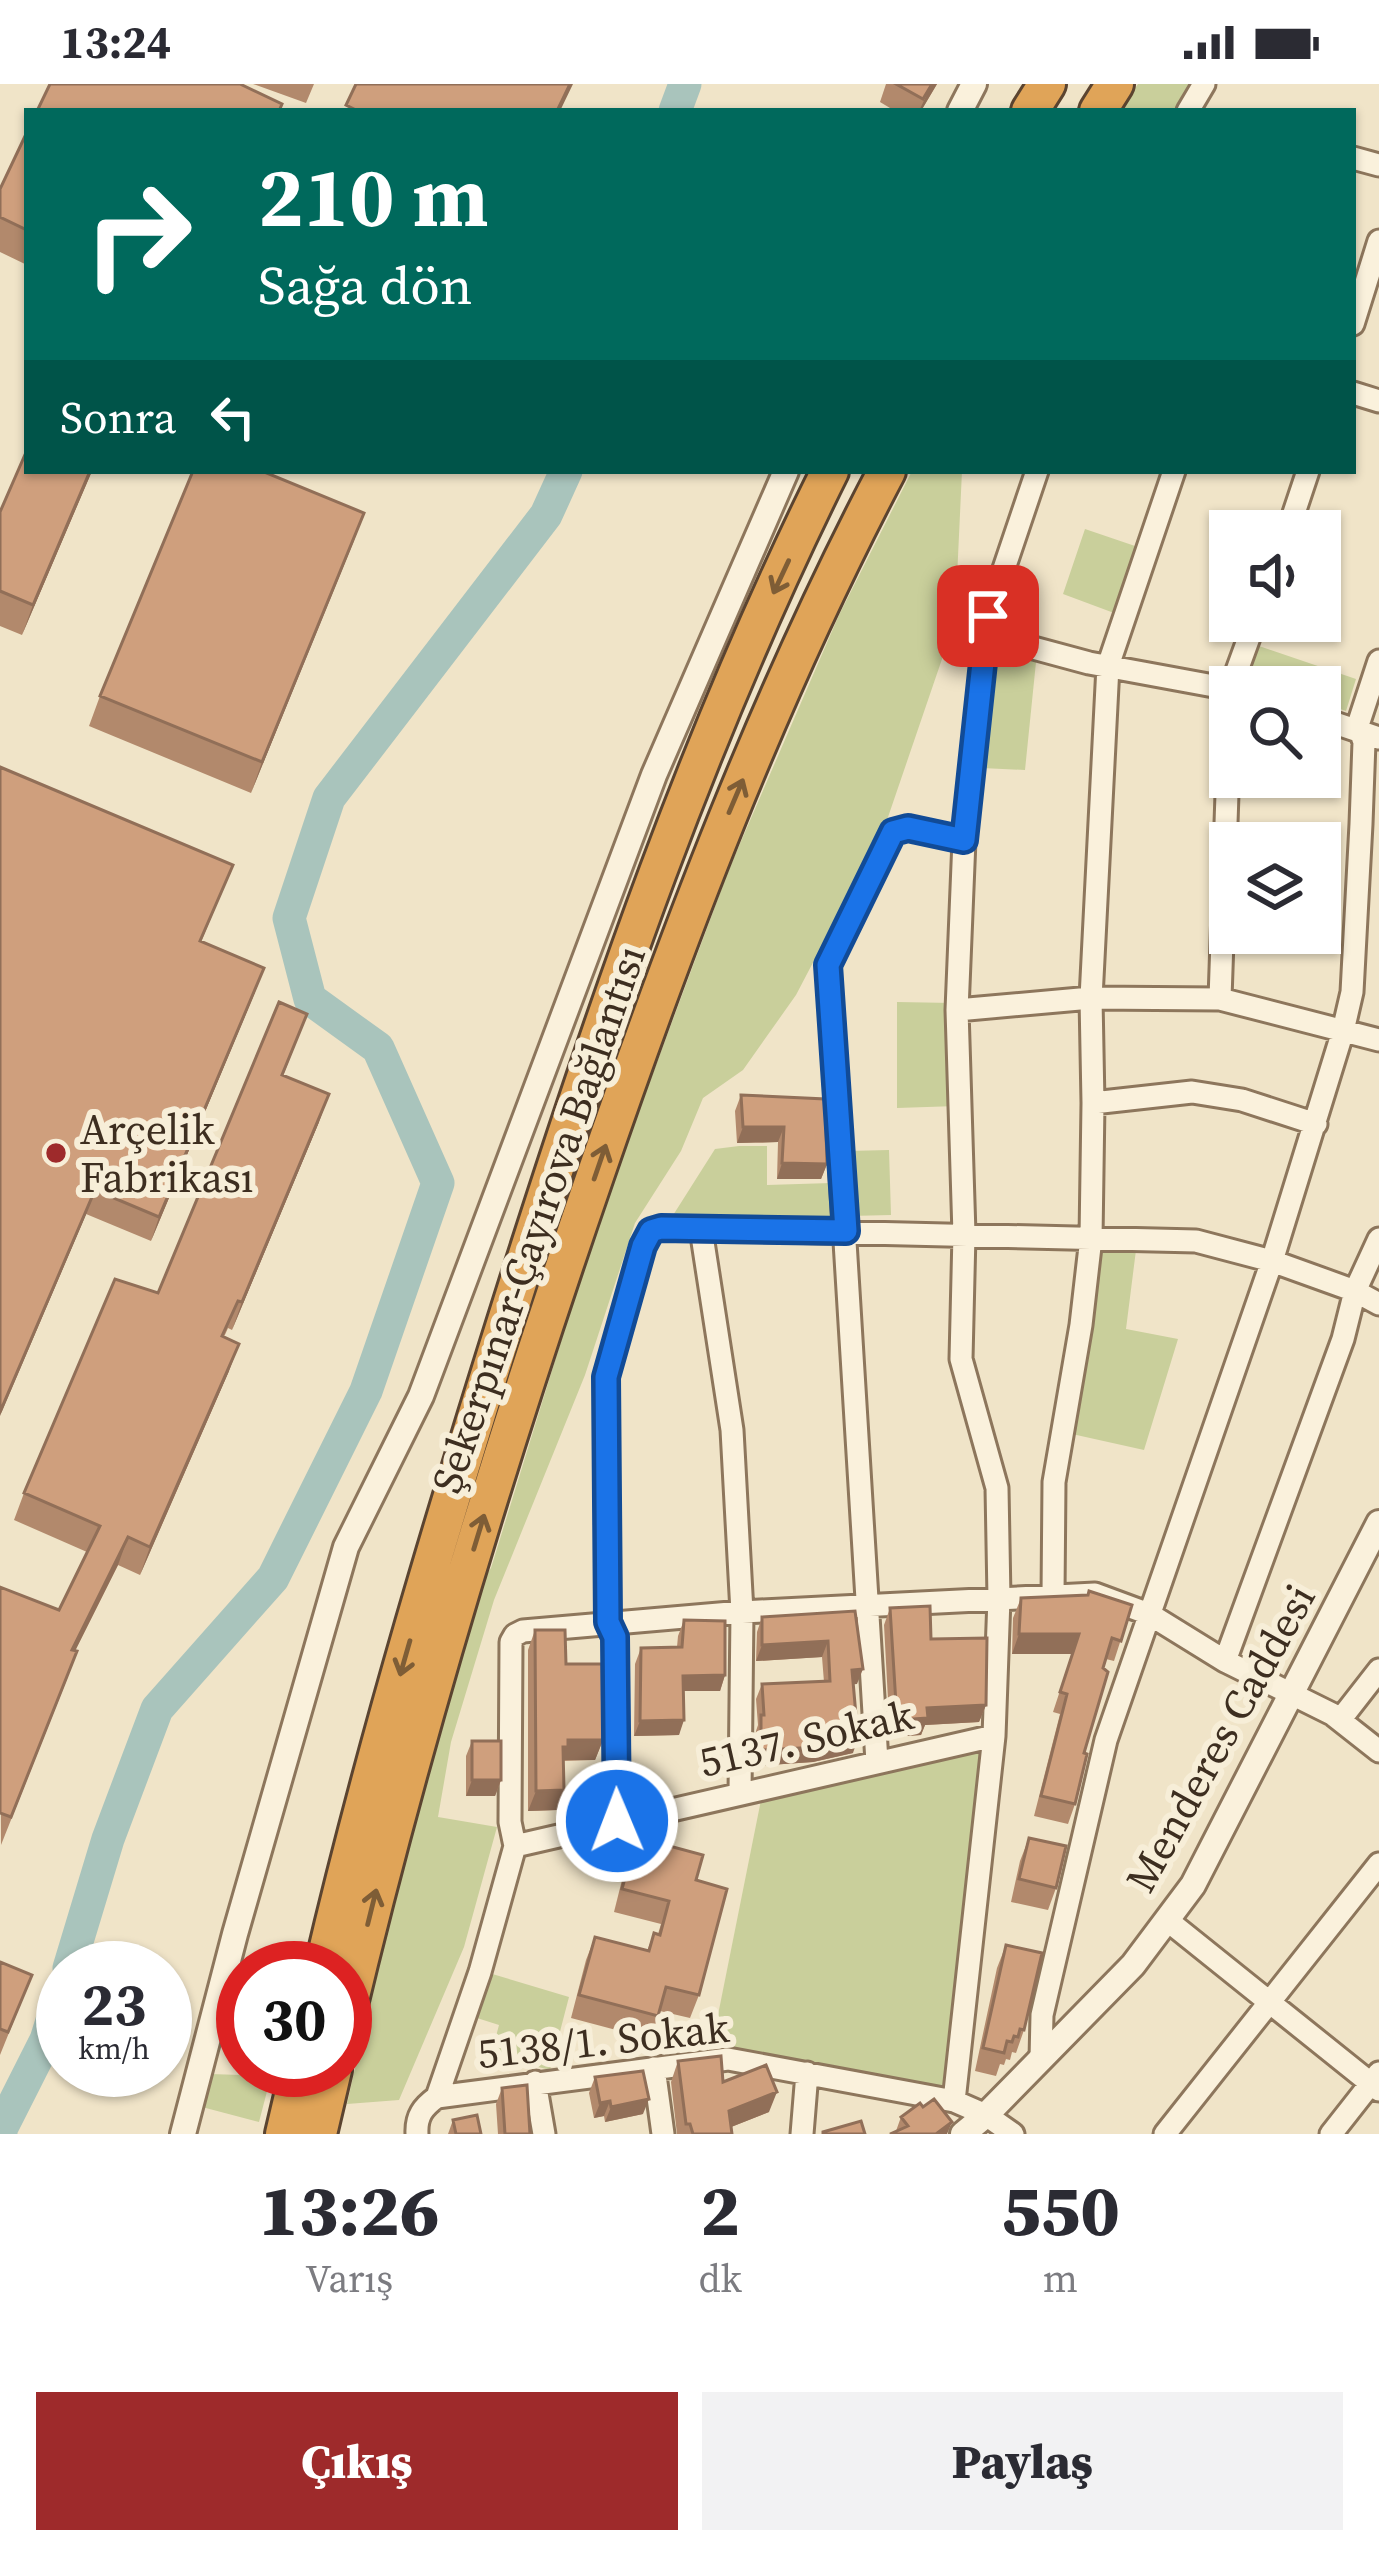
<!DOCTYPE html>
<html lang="tr">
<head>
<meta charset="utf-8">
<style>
  :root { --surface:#fff; --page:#f2f2f3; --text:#2b2b33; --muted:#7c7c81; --accent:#9e2a2b }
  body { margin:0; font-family:"Source Serif 4",serif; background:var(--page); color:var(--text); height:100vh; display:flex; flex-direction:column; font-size:45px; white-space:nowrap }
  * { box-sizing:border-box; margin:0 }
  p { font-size:39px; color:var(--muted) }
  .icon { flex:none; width:66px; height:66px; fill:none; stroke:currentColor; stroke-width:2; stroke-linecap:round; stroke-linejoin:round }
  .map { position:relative; height:2050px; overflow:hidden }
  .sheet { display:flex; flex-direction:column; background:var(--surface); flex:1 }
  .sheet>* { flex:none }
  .banner { position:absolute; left:24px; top:24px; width:1332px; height:366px; border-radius:0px; box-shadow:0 3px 9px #0004; background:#00695c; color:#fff; overflow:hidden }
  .fabs { position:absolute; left:1209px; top:426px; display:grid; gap:24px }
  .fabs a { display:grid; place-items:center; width:132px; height:132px; border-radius:0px; background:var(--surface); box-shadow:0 3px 9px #0004; font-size:60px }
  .speed { position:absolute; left:36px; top:1857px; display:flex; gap:24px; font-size:60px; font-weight:700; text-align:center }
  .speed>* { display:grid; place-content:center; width:156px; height:156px; border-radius:50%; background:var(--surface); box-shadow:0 3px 9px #0004; line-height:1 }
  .speed small { font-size:30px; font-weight:400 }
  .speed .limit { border:18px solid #d22; background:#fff; color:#111 }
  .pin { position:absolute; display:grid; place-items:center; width:102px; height:102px; color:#fff; margin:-51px; border-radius:24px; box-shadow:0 6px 18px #0006 }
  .me { position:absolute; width:132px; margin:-66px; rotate:359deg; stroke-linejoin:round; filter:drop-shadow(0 0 9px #0008) }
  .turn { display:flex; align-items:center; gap:42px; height:252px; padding:0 36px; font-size:54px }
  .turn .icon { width:156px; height:156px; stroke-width:2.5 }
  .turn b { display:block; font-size:84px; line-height:102px }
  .then { display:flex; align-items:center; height:114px; padding:0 36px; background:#0003; gap:24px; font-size:45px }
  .eta { display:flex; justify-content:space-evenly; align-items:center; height:204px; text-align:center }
  .eta b { font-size:72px; font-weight:800; line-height:84px }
  .cta { display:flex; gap:24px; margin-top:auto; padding:24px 36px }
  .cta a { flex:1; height:138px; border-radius:0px; background:var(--accent); color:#fff; font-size:48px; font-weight:800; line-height:138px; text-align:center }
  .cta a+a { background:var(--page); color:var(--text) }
  .status { display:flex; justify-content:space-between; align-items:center; height:84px; padding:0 60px; background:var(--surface); direction:ltr }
  .status svg { height:33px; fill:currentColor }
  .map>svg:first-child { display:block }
</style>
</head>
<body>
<div class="status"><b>13:24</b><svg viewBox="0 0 49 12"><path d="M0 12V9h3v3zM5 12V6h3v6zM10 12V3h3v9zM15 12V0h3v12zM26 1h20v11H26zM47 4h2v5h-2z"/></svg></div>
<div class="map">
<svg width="1379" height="2050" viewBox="0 0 1379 2050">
  <rect width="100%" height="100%" fill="#f0e4c8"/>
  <path fill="#c9cf9b" d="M1138,0H1194L1178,27H1120Z
    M912,387H962L955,537L886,739L796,911L743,986L703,1014L681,1067L635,1139L585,1291L494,1516L451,1658L438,1733L497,1743L464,1863L399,2016L347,2020L387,1842L448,1596H456L484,1494L491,1484L599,1134L729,785L839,531Z
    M1085,445L1135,462L1114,529L1063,510Z
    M1259,562L1356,595L1346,627L1320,618V603H1276L1248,594Z
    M999,570L1036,578L1025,686L982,684L994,572Z
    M897,918L953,919L957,1022L897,1024Z
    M739,1062H767V1101L831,1099L832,1137L670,1136L715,1065Z
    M889,1066L891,1131L850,1132L848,1067Z
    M1101,1163L1136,1166L1126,1245L1178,1255L1144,1366L1072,1350L1090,1252Z
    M973,1664L982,1672L948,1994L939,2005L711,1966L762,1711Z
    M489,1889L569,1913L550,1986L491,1971L499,1941L477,1934Z
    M210,1990L271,1992L259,2038L202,2023Z"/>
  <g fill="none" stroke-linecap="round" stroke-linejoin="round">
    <path stroke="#a9c4bc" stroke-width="33" d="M675,27L685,0
      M69,1884L108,1755L157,1625L273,1494L366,1307L438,1099L378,964L310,915L289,834L329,714L546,431L566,387
      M1,2050V2045L46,1956L63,1902"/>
    <defs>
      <path id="minor" d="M1188,27L1204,0
        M1353,74L1379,81
        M1353,240L1379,157
        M1353,309L1379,317
        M1288,447L1308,387
        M985,551L1089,579L1230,605
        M1231,603L1255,537
        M1320,634L1379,654
        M1220,915L1230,622
        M957,926L1091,914L1220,915L1379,956
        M1093,1019L1192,1008L1242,1016L1316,1040
        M701,1145L732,1346L742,1528L740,1709
        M1053,1511L1054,1398L1081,1241L1091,1154L1093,1019L1091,914L1108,582L1174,387
        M1225,1577L1343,1255L1355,1207L1379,1155
        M1340,1636L1379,1586
        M877,1678L828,881L893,748L908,744L964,756
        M617,1737L615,1553L608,1538L606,1293L643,1161L651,1147L661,1144L1196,1157L1272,1177L1355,1207L1379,1220
        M515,1762L510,1738L511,1558L515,1551L523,1547L742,1528L1095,1510L1149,1530L1225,1577L1332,1630L1379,1667
        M1167,1836L1379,2006
        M1041,1975L1042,1931L1106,1656L1272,1177L1343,947L1352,908L1361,740L1364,658L1358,641L1379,577
        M654,1984L663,2050
        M535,1998L544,2050
        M437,2013L728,1975L954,2017L986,2031L1013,2050
        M954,2017L994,1652L999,1514L997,1404L961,1275L964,1150L957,926L964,756L988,532L1037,387
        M417,2050C416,2032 423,2023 437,2013L480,1888L515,1762L994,1652
        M802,2050L807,1989
        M1165,2050L1379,1780
        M1331,2050L1379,1989"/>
      <path id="tertiary" d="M960,27L974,0
        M183,2050L235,1850L346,1463L421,1312L654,691L786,387
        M963,2050L986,2031L1133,1881L1193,1801L1379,1439"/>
      <path id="motorway" d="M1030,27L1047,0
        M1098,27L1115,0
        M323,1884C377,1654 446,1427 517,1202C605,925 700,648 830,387
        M345,1937C413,1651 499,1370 595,1092C678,851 768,613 887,387
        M284,2050L299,1986
        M318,2050L333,1986"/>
    </defs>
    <use href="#minor" stroke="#8d765c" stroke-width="27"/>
    <use href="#tertiary" stroke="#8d765c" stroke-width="30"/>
    <use href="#motorway" stroke="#5b4430" stroke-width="42"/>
    <use href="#minor" stroke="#faf1dc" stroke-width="21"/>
    <use href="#tertiary" stroke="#faf1dc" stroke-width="24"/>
    <use href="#motorway" stroke="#e0a458" stroke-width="36"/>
  </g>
  <path fill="#b2896c" d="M253,0H314L306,19Z
    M886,0H937L921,27H895L880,18Z
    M27,48V181L0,168V105Z
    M27,387H92L22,551L0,542V428Z
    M364,429L251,709L89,642L100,612Z
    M233,781L201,858L255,908L151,1157L86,1130L0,1332Z
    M307,930L283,992L319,1038L232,1246L228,1244L224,1253L229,1287L140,1491L118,1481L75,1567L67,1595L1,1761L0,1503L59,1526L87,1468L14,1436L24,1409L158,1209Z
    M741,1011L827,1080L821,1095H777L778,1058L737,1059L735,1027Z
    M1021,1514L1132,1521L1114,1577L1106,1575L1084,1669L1075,1720L1068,1740L1034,1732L1060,1630L1053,1628L1072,1570H1012L1013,1534Z
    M890,1524L931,1555L986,1621L979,1638L925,1641L921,1651L890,1653L884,1541Z
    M855,1527L857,1600H853V1669L813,1678L755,1682L756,1647L758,1641L756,1615L762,1600L824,1598L822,1573L756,1577L757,1548L762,1533Z
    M684,1536L725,1591L720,1607H684L679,1651L634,1652L635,1580L641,1564L677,1563L678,1552Z
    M535,1546L566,1580L603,1656L595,1676L564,1677L557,1726L528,1727V1566Z
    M472,1657L501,1696L495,1712H466V1672Z
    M636,1753L696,1796L699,1911L690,1934L660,1927L650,1955L571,1934L586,1876L595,1853L647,1867L654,1849L658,1850L661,1840L614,1828L627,1776Z
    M1029,1754L1056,1804L1048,1826L1011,1818L1020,1777Z
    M1006,1861L1024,1946L1016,1969L1012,1968L1010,1976L1006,1975L1004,1981L1000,1980L996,1992L975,1987L997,1884Z
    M0,1878L23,1914L0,1971Z
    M678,1977L723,1998L769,2028L731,2043L732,2050H677L671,1998Z
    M595,1993L643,2030L605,2038L604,2032L594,2034L589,2009Z
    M502,2004L530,2050H498L496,2020Z
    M901,2033L947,2050L896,2047Z
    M453,2036L481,2050H448Z"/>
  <path fill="#916f58" d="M570,0H573L560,27H557Z
    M932,0H937L921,27H919Z
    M90,387H92L22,551L33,521Z
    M364,429L353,459L251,709L262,678Z
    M264,884L255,908L151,1157L159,1133Z
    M329,1010L319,1038L232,1246L242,1218Z
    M743,1043H784L778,1058L737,1059Z
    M782,1079L827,1080L821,1095H777Z
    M95,1106L86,1130L0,1332V1328Z
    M239,1260L229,1287L140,1491L150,1463Z
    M128,1453L118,1481L62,1593L72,1566Z
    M1019,1550H1079L1072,1570H1012Z
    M828,1557L822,1573L756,1577L762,1561Z
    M863,1585L857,1600L846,1601L852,1586Z
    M725,1591L720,1607H678L683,1592Z
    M986,1621L979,1638L925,1641L921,1651L890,1653L897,1636L927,1624Z
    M684,1636L679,1651L634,1652L640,1637Z
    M858,1654L853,1669L813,1678L755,1682L761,1666Z
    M568,1656H603L595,1676H564L563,1663Z
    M472,1696H501L495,1712H466Z
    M564,1706L557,1726L528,1727L536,1707Z
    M777,2008L769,2028L721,2047L729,2027Z
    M649,2015L643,2030L605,2038L611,2023Z
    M610,2017L604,2032L594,2034L600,2019Z
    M952,2038L947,2050H936Z"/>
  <path fill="#cf9f7d" stroke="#916f58" stroke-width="3" d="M50,0H240L282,20L279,27H37Z
    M356,0H570L557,27H358L346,21Z
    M896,0H932L923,15Z
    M27,48V146L0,133V105Z
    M27,366V387H90L33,521L0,507V428Z
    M193,387H262L364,429L262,678L100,612Z
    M0,683L233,781L200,857L264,884L159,1133L95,1106L0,1328Z
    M279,918L307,930L282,991L329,1010L242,1218L238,1217L222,1252L239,1260L150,1463L128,1453L72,1566L77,1567L11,1733L0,1729V1503L59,1526L100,1442L24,1409L115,1195L158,1209Z
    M741,1011L825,1015L827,1080L782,1079L784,1043H743Z
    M1089,1507L1132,1521L1121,1557L1112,1554L1103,1584L1108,1588L1084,1669L1087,1670L1075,1720L1041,1712L1067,1610L1060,1608L1079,1550H1019L1021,1514L1088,1511Z
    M930,1522L931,1555L987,1554L986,1621L927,1624L928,1634L897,1636L890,1524Z
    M855,1527L863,1585L852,1586L858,1654L819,1663L761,1666V1631H764L762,1600L830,1597L828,1557L762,1561V1533Z
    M684,1536L725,1537V1591L683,1592L684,1636L640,1637L641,1564L682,1563Z
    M535,1546H565L566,1580H602L603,1656H568V1663H563L564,1706L536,1707Z
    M472,1657H501V1696H472Z
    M636,1753L703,1771L696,1796L727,1805L699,1911L666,1903L658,1932L579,1911L595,1853L649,1867L654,1849L660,1851L669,1817L622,1805Z
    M1029,1754L1066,1762L1056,1804L1019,1795Z
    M1006,1861L1042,1869L1024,1946L1020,1945L1018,1953L1014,1952L1012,1958L1007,1957L1004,1969L983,1964Z
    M0,1878L32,1891L8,1948L0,1945Z
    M721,1972L723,1998L766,1981L777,2008L729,2027L732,2050H693L690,2040H686L678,1977Z
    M643,1987L649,2015L611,2023L610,2017L600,2019L595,1993Z
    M527,2001L530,2050H505L502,2004Z
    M934,2015L952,2038L936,2050H890L908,2042L901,2033L920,2019L923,2023Z
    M477,2031L481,2050H456L453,2036Z
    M861,2037L865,2050H823V2048Z"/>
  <defs><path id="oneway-shaft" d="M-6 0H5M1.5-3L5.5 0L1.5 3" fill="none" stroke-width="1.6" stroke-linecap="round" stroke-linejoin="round" transform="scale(3)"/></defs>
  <g stroke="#7e5d36">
    <use href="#oneway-shaft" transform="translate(781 493) rotate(115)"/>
    <use href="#oneway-shaft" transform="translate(736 712) rotate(-67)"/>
    <use href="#oneway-shaft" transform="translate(600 1078) rotate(-71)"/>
    <use href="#oneway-shaft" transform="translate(479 1448) rotate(-73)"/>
    <use href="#oneway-shaft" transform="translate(405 1574) rotate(106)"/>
    <use href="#oneway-shaft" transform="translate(372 1823) rotate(-76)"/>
  </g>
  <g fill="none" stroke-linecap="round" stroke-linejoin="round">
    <defs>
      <path id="route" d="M617,1737L615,1553L608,1538L606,1293L643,1162L651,1147L661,1144L846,1147L828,881L893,748L908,744L964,756L988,532"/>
    </defs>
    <use href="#route" stroke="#114b97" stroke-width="30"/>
    <use href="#route" stroke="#1a73e8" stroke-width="21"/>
  </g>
  <circle fill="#9e2a2b" stroke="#f7eed8" stroke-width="4.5" cx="56" cy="1069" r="12"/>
  <g text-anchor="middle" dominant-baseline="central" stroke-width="12" stroke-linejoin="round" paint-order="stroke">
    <g font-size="42" fill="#3d2e20" stroke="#f7eed8" text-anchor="start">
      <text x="80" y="1045">Arçelik<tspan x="80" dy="48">Fabrikası</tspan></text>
    </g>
    <g font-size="42" fill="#3d2e20" stroke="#f7eed8">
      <text transform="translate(538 1135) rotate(-71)">Şekerpınar-Çayırova Bağlantısı</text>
      <text transform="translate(806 1654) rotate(-13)">5137. Sokak</text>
      <text transform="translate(1220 1654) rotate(-61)">Menderes Caddesi</text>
      <text transform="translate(603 1956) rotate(-6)">5138/1. Sokak</text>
    </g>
  </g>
</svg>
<div class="fabs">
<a><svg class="icon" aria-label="sound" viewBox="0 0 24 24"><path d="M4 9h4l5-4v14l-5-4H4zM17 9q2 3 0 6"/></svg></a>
<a><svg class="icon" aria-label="search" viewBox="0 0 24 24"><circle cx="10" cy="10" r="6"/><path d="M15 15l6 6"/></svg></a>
<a><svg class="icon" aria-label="layers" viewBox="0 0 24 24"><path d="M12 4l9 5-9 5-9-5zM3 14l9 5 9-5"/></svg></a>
</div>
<div class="speed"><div>23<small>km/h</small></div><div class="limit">30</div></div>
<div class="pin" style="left:988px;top:532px;background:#d93025"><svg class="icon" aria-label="arrive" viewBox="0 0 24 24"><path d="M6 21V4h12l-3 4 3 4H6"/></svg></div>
<svg class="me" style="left:617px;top:1737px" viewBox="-20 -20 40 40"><circle r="17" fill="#1a73e8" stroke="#fff" stroke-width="3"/><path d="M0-11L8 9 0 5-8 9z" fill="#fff"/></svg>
<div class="banner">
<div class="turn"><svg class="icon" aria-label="right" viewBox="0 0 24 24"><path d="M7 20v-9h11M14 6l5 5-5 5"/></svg><div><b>210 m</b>Sağa dön</div></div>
<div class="then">Sonra<svg class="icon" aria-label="left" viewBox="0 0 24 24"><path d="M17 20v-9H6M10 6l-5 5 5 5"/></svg></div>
</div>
</div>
<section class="sheet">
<div class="eta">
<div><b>13:26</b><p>Varış</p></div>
<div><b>2</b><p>dk</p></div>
<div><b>550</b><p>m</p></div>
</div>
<div class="cta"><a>Çıkış</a><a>Paylaş</a></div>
</section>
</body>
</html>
